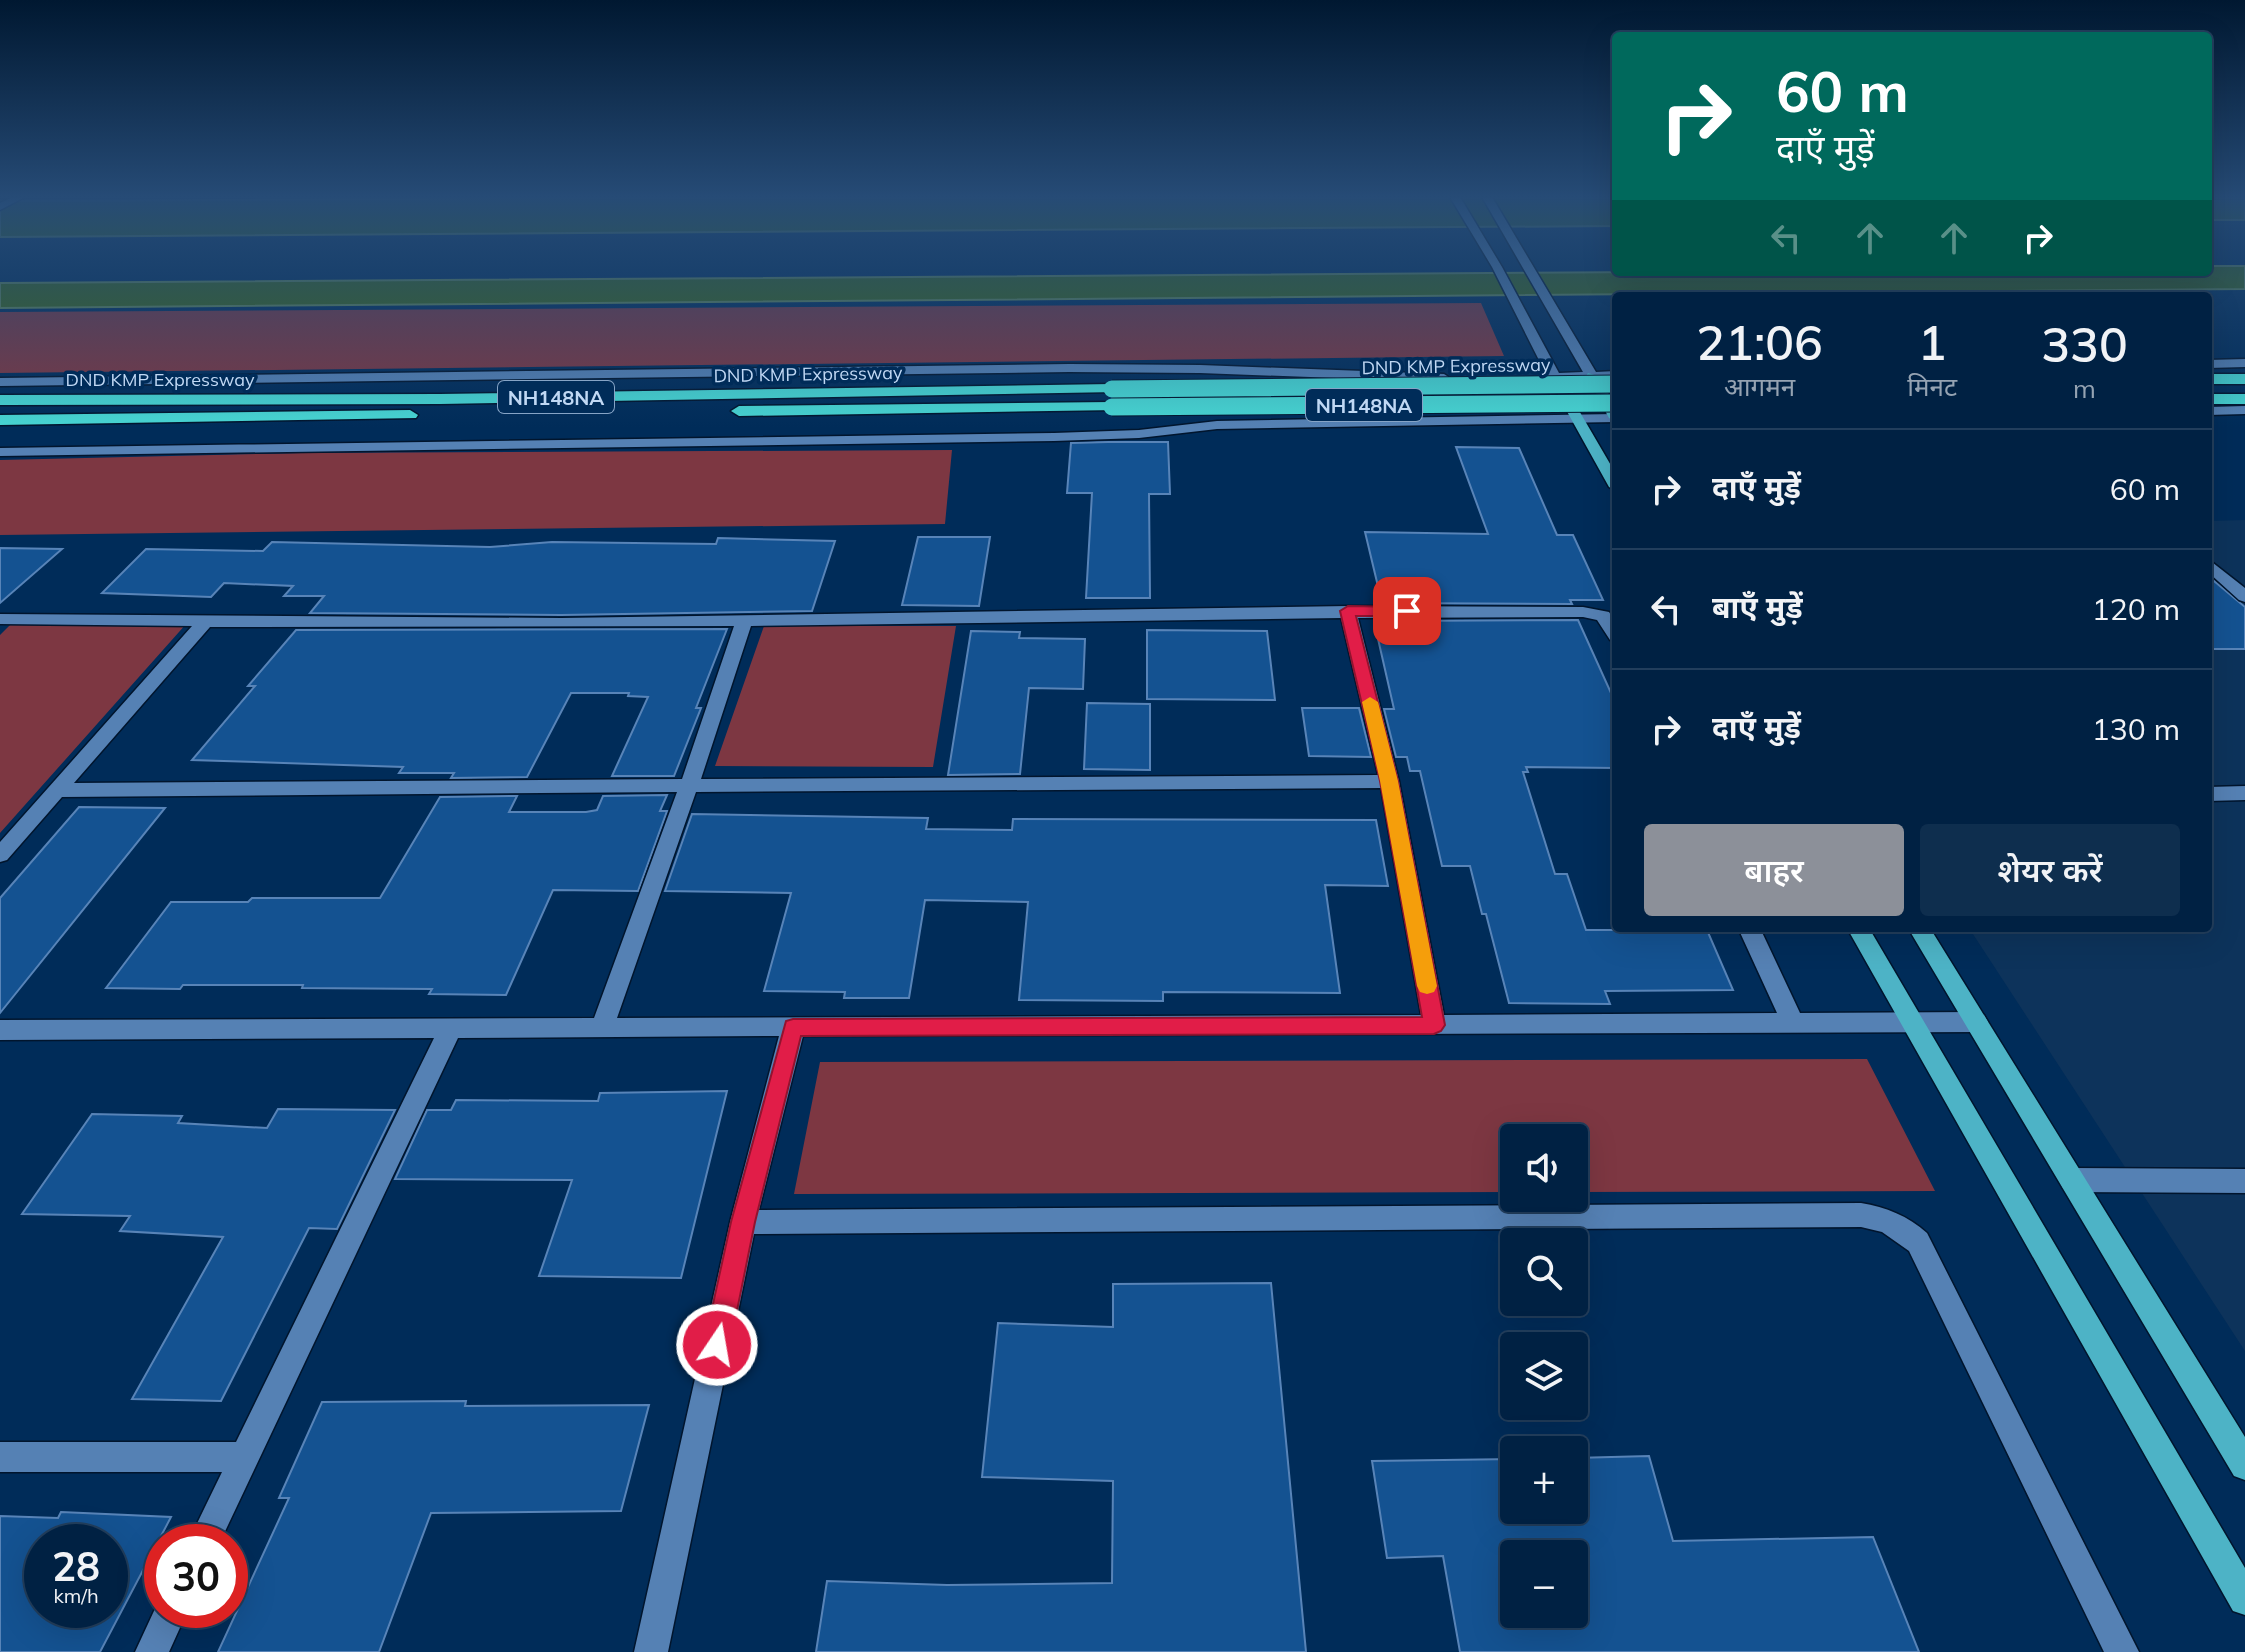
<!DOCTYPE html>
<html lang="hi">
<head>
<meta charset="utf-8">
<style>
  :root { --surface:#002143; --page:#0e2e4e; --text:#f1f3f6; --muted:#95a3b2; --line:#223e5c; --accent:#8c9099 }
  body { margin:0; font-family:Mulish,"Noto Sans Devanagari",sans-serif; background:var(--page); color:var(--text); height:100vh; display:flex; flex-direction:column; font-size:30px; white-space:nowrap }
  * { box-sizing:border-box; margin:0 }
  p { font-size:26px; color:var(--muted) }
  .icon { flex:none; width:44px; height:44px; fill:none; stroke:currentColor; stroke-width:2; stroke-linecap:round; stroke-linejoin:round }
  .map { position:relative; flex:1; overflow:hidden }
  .sheet { position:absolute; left:1612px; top:292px; width:600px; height:640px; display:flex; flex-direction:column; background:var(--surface); border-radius:8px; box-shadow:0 8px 32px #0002,0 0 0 2px var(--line) }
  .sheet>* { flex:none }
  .top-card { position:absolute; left:1612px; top:32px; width:600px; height:244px; border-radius:8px; box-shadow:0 8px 32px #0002,0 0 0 2px var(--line); background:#00695c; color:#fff; overflow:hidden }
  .tools { position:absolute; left:1500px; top:1124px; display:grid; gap:16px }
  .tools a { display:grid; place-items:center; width:88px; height:88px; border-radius:8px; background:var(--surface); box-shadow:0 8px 32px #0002,0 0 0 2px var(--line); font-size:40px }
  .speed { position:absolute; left:24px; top:1524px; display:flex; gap:16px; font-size:40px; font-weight:700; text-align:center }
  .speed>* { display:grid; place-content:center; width:104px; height:104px; border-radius:50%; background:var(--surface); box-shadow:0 8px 32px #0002,0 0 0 2px var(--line); line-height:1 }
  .speed small { font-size:20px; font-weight:400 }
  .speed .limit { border:12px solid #d22; background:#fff; color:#111 }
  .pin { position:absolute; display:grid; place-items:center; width:68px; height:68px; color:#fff; margin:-34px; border-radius:16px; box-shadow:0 4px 12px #0006 }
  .me { position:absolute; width:88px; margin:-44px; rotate:12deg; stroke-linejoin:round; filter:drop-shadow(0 0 6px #0008) }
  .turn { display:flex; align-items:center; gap:28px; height:168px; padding:0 32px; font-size:36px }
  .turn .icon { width:104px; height:104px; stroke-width:2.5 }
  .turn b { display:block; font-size:56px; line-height:68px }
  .lanes { display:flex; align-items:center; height:76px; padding:0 32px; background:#0003; justify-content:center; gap:40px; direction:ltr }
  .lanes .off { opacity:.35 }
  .eta { display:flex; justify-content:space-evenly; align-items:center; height:136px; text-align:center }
  .eta b { font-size:48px; font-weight:600; line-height:56px }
  .action { display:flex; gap:16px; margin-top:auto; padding:16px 32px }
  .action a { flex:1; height:92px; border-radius:8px; background:var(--accent); color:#fff; font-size:32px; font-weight:600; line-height:92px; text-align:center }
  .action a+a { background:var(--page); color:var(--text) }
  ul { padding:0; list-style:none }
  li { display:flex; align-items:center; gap:24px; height:120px; padding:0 32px; border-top:2px solid var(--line) }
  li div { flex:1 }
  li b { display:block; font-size:30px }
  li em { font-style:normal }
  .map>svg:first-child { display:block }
</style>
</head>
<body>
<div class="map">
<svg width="2245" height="1652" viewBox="0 0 2245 1652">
  <rect width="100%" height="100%" fill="#002c59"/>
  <path fill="#0d335b" d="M2245,520V1351L1969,928H2208V521Z"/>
  <path fill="#7d3742" d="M1481,303L1504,356L0,373V312Z
    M952,450L945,524L0,535V460L302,453Z
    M187,623L0,833V635L11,624Z
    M764,626H956L933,767L715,766Z
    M1867,1059L1935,1191L1574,1192V1138H1514V1192L794,1194L820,1062Z"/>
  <path fill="#3e6714" stroke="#658957" stroke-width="2" d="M809,197H1616V226L0,237V201Z
    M2208,197H2245V220H2208Z
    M2208,266H2245V289L0,308V283L1653,272H2208Z"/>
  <path fill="#145291" stroke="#5884b8" stroke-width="2" fill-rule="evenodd" d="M1108,442H1168L1170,494H1149L1150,598H1086L1092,493H1067L1071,443Z
    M1456,447L1519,448L1557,535H1573L1603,600H1570L1572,604L1382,603L1365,532L1488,534Z
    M918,537H990L979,606L902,605Z
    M718,538L835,541L812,611L561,615L310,613L324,596H284L293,586L224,583L211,597L102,593L146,549L263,551L272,542L490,547L552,542L716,544Z
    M0,548L62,549L0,603Z
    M2208,576L2245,607V649H2208Z
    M1578,620L1616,704V768L1526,767L1528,772H1523L1555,874H1567L1586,930H1707L1733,990L1605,991L1610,1004L1509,1003L1486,914H1482L1470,866H1442L1420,771H1410L1407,757H1396L1384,709H1394L1376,630H1388L1386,621Z
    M727,629L696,708H701L674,776H612L648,697L628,696L629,693H571L527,777L451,778L454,773H399L403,767L192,760L255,686H248L296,630Z
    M1147,630L1267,631L1275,700L1147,699Z
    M971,631L1020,632L1019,638L1085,639L1083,689L1029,688L1020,774L948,775Z
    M1087,703L1150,704V770L1084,769Z
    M1302,708H1359L1371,757L1309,756Z
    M667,795L660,811H667L638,891L553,890L506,995L429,994L432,989L302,988L303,985H183L180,989L106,988L171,902H248L252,898H380L440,797L517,796L509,812H586L597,810L603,796Z
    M79,807L165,808L0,1013V898Z
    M692,814L928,818L926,829L1012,830L1013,819L1376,820L1388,886L1325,885L1340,993L1163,992V1001L1019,1000L1028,902L925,900L909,998H844L845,992L764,991L791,893L665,891Z
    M727,1091L681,1278L539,1276L572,1180L395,1179L427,1110H451L456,1100L598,1101L600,1093Z
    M278,1109L395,1110L337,1229L309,1228L221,1401L132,1399L223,1237L120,1231L130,1216L22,1214L92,1114L182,1116L178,1123L267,1128Z
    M1271,1283L1306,1652H816L827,1581L947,1585L1112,1583L1113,1481L982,1477L998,1323L1113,1327V1284Z
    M466,1401L465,1406L649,1405L621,1511L431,1513L379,1652H218L289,1498H279L322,1402Z
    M1649,1456L1673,1541L1873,1537L1919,1652H1460L1443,1556L1387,1558L1372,1461L1514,1459V1510H1574V1458ZM1514,1554H1574V1614H1514Z
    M61,1512L171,1517L100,1652H0V1516L58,1518ZM42,1542H110V1610H42Z"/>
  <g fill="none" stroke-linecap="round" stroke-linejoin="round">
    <defs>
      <path id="minor" d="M13,197H25L0,210V203Z
        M1450,197H1460L1502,267L1559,373L1583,372L1482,197H1492L1596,372L1616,371V379L1544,380L1542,377L1546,374L1492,267Z
        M2245,359V367L2208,368V360Z
        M1069,364L1200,365L1444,374L1450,378L1444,382L1200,373L1069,372L0,386V378Z
        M2245,406V414L2208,415V407Z
        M1616,414V422L1217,429L1139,438L1054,441L0,456V448L1054,433L1139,430L1217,421Z
        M2208,559L2245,588V602L2239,600L2208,572Z
        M1348,606L1583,607L1609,612L1616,623V641L1610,640L1597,620L1583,617L1358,618L1399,781L1444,1015L1777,1013L1738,928H1760L1800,1013L1976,1012L1984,1015L1988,1022L1984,1029L1976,1032L803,1036L759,1210L1861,1203C1886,1207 1908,1216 1927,1233L2139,1652H2104L1909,1251L1882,1232L1861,1227L754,1234L668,1652H634L730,1222L779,1036L458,1038L220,1542H188L222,1472H0V1442H236L434,1038L0,1040V1020L594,1018L677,792L62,797L7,860L0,862V842L192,626L0,624V614L561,618ZM1341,618L1378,775L701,779L751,626ZM734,626L682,779L74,783L210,627ZM1381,788L1421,1015L617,1018L696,792Z
        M2245,786V800L2208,801V787Z
        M2072,1168L2245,1169V1193L2072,1192L2063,1188L2059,1180L2063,1172Z
        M160,1598L162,1610H188L169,1652H135Z"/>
      <path id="major" d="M1588,373L1598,376L1616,406V422L1609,418L1586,376Z
        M1556,387L1567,390L1616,474V491L1609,487L1555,390Z
        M1847,928H1869L2245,1568V1615L2233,1611Z
        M1908,928H1930L2245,1437V1480L2234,1476Z"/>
      <path id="highway" d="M2208,374H2245V384H2208Z
        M1112,384L1117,386V392L440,404L0,405V395L440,394Z
        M2208,394H2245V404H2208Z
        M1112,402L1120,407L1118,410L739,416L731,411L739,406Z
        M410,410L418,415L416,418L0,425V415Z"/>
    </defs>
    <use href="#minor" stroke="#01152d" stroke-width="3"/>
    <use href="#major" stroke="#01152d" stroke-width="3"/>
    <use href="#highway" stroke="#01152d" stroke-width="3"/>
    <use href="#minor" fill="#5581b4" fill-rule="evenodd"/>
    <use href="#major" fill="#4db3c6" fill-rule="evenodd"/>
    <use href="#highway" fill="#47d5d2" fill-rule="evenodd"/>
    <defs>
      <path id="highway-bridge" d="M1112,389L1616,384
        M1112,407L1616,403"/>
    </defs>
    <use href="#highway-bridge" stroke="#01152d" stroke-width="19" stroke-linecap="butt"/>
    <use href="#highway-bridge" stroke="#47d5d2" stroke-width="17"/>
  </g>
  <linearGradient id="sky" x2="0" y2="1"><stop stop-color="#001831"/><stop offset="0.46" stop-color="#264b76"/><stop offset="1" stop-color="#264b76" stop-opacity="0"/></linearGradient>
  <rect width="2245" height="428" fill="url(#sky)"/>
  <path fill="#e11d48" stroke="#92132f" stroke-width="2" d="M1348,606L1407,607L1414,611L1407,616H1356L1398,781L1445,1025L1441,1031L1434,1034L801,1036L755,1222L730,1345L726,1354L717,1358L708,1354L704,1345L731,1222L786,1021L793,1019L1422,1017L1380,781L1340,611Z"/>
  <path fill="#f59e0b" d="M1370,697L1378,702L1398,781L1437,986L1434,992L1427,994L1420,992L1417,986L1380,781L1362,702Z"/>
  <g text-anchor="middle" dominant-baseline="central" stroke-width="7" stroke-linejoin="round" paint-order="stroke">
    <g font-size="18" fill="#c0d8f4" stroke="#002c59">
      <text transform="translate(1456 366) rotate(-1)">DND KMP Expressway</text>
      <text transform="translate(808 374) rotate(-1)">DND KMP Expressway</text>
      <text x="160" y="379">DND KMP Expressway</text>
    </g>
    <g fill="#002c59" stroke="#86a4c6" stroke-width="2">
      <rect x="498" y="381" width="116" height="32" rx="6"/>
      <rect x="1306" y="389" width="116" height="32" rx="6"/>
    </g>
    <g font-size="20" font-weight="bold" fill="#c0d8f4">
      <text x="556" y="397">NH148NA</text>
      <text x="1364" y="405">NH148NA</text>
    </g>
  </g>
</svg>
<div class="tools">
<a><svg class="icon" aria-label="sound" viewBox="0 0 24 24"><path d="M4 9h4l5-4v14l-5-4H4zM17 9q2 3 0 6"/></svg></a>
<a><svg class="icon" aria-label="search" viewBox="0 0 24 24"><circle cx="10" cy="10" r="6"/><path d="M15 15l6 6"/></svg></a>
<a><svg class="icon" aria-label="layers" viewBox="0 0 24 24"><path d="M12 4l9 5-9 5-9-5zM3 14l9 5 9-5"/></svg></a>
<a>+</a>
<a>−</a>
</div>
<div class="speed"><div>28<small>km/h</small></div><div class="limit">30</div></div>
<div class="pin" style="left:1407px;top:611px;background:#d93025"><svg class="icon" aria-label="arrive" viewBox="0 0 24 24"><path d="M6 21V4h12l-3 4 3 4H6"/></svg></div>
<svg class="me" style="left:717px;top:1345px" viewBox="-20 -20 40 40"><circle r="17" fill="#e11d48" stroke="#fff" stroke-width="3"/><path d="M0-11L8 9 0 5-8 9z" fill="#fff"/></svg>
<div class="top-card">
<div class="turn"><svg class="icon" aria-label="right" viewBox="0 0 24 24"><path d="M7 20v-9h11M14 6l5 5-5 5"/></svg><div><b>60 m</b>दाएँ मुड़ें</div></div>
<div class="lanes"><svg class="icon off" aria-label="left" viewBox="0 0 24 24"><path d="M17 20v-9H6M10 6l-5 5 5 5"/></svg><svg class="icon off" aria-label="ahead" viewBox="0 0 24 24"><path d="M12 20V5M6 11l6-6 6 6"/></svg><svg class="icon off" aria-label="ahead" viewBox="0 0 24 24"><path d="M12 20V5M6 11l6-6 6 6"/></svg><svg class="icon" aria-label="right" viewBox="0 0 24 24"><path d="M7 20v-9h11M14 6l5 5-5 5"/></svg></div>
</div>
<section class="sheet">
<div class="eta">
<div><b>21:06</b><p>आगमन</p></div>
<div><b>1</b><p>मिनट</p></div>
<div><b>330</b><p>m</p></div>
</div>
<ul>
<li><svg class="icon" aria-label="right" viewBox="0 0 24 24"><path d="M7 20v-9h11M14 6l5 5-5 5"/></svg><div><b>दाएँ मुड़ें</b></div><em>60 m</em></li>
<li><svg class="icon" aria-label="left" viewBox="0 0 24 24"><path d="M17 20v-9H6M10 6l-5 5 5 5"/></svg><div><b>बाएँ मुड़ें</b></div><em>120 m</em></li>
<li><svg class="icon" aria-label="right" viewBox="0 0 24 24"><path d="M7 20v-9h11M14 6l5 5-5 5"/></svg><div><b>दाएँ मुड़ें</b></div><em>130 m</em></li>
</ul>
<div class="action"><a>बाहर</a><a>शेयर करें</a></div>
</section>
</div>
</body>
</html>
